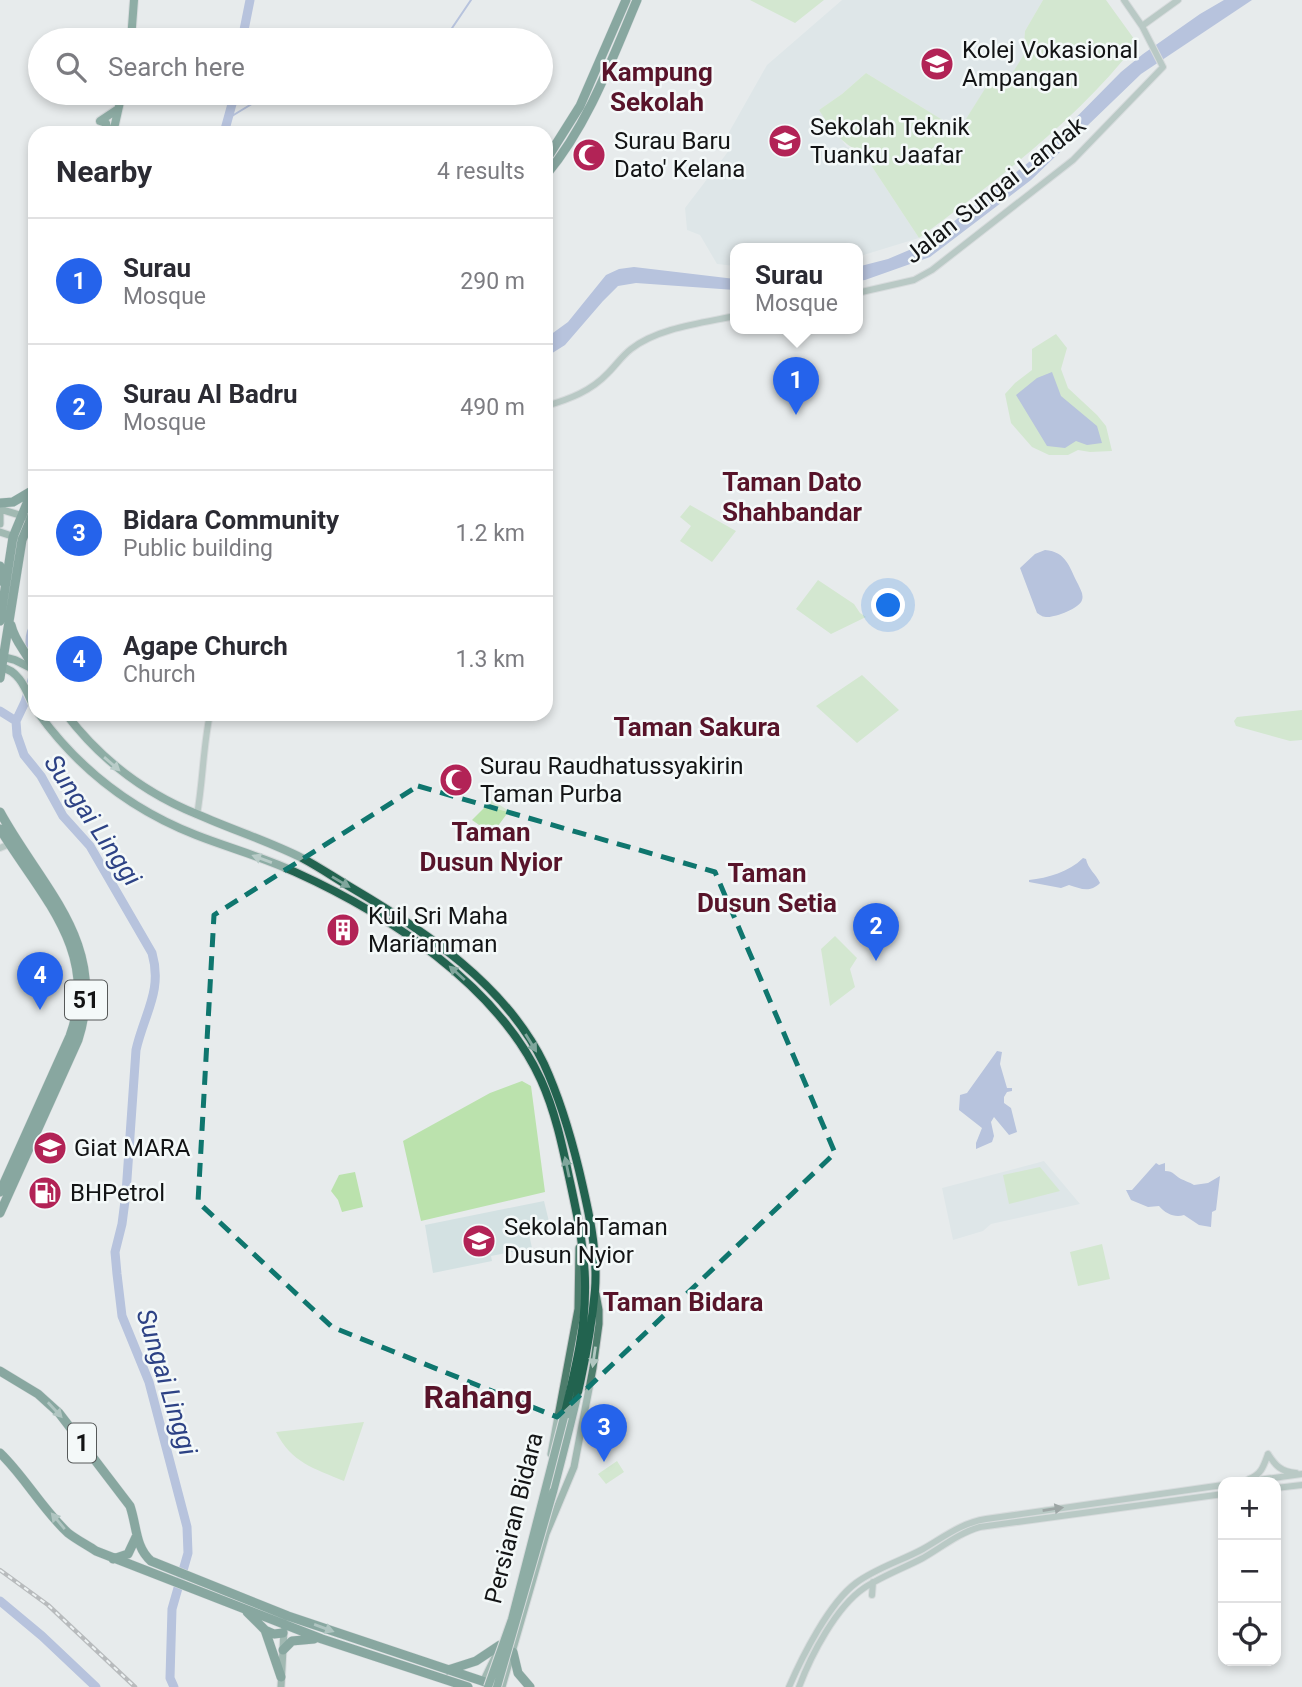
<!DOCTYPE html>
<html lang="en">
<head>
<meta charset="utf-8">
<style>
	body { margin:0; font-family:Roboto,sans-serif; background:#f2f2f3; color:#2b2b33 }
	.controls { position:absolute; right:21px; bottom:21px; display:grid; overflow:hidden; border-radius:14px; box-shadow:0 4px 10px #0003 }
	.controls button { width:63px; height:63px; display:grid; place-items:center; padding:0; border:0; border-bottom:2px solid #e1e1e2; background:#fff; color:#2b2b33; font:35px sans-serif }
	.you { position:absolute; left:889px; top:606px; width:24px; height:24px; margin:-18px; border:5px solid #fff; border-radius:50%; background:#1a73e8; box-shadow:0 0 0 10px #1a73e833 }
	.badge { display:grid; place-items:center; width:46px; height:46px; border-radius:50%; background:#2563eb; color:#fff; font-size:23px; font-weight:700 }
	.pin { position:absolute; translate:-50% -58px; filter:drop-shadow(0 2px 4px #0008) }
	.pin::after { content:''; position:absolute; top:37px; width:24px; height:21px; background:inherit; clip-path:polygon(0 0,100% 0,50% 100%) }
	.popup { position:absolute; left:730px; top:243px; width:133px; height:91px; box-sizing:border-box; display:grid; place-content:center; border-radius:14px; background:#fff; filter:drop-shadow(0 2px 5px #0005); font-size:23px; white-space:nowrap; color:#7c7c81 }
	.popup b { font-size:26px; color:#2b2b33 }
	.popup::after { content:''; position:absolute; left:50%; top:100%; margin-left:-14px; border:14px solid transparent; border-top-color:#fff }
	.list { margin:0; padding:0; list-style:none }
	h2 { display:flex; justify-content:space-between; align-items:center; height:91px; margin:0; padding:0 28px; font-size:30px }
	h2 small { font-size:23px; font-weight:400; color:#7c7c81 }
	.list li { display:grid; grid-template-columns:46px 1fr auto; gap:21px; align-items:center; box-sizing:border-box; height:126px; padding:0 28px; border-top:2px solid #e1e1e2 }
	.list b { display:block; font-size:26px; white-space:nowrap }
	.list p { margin:0; font-size:23px; white-space:nowrap; color:#7c7c81 }
	.list em { font-size:23px; font-style:normal; color:#7c7c81 }
	.icon { flex:none; width:38px; height:38px; fill:none; stroke:currentColor; stroke-width:2; stroke-linecap:round; stroke-linejoin:round }
	.map { position:relative; flex:none; width:1302px; height:1687px; overflow:hidden }
	.search { position:absolute; background:#fff; box-shadow:0 4px 10px #0003; left:28px; top:28px; width:525px; height:77px; display:flex; align-items:center; gap:18px; box-sizing:border-box; padding:0 24px; border-radius:38px; color:#7c7c81; font-size:26px }
	.panel { position:absolute; background:#fff; box-shadow:0 4px 10px #0003; left:28px; top:126px; width:525px; height:595px; border-radius:21px }
	.map>svg:first-child { display:block }
</style>
</head>
<body>
<div class="map">
<svg width="1302" height="1687" viewBox="0 0 1302 1687">
	<rect width="100%" height="100%" fill="#e7ebec"/>
	<path fill="#d3e1e2" d="M842 0H1043L1025 31 1023 56 1001 92 988 85 959 130 866 73 842 94 819 110 847 147 863 153 919 238 857 257V249H735V266L717 264 700 235 687 230 685 208 730 149 728 134 767 65Z
		M1044 1161 1080 1204 991 1224 983 1231 953 1240 942 1188Z
		M544 1201 551 1230 529 1234 532 1248 491 1256 492 1261 433 1273 425 1225Z"/>
	<path fill="#bbe2ad" d="M750 0H824L795 23Z
		M1043 0H1106L1137 43C1077 120 997 180 919 238L863 153C840 143 832 130 819 110L842 94 866 73 959 130 988 84 1001 91 1023 56 1025 31Z
		M1056 334 1067 348 1061 369 1068 388 1097 415 1106 426 1112 451 1090 452 1078 450 1068 455H1049L1032 447 1011 423 1005 394 1015 383 1032 370V349Z
		M690 505 736 531 712 562 680 541 691 526 680 517Z
		M818 580 854 604 860 613 866 617 831 634 796 609Z
		M862 675 899 710 857 743 816 706Z
		M1302 710V740L1290 741 1236 726 1234 721 1237 717Z
		M492 800 509 811 492 834 472 820Z
		M835 936 857 958 850 969 855 987 830 1006 821 949Z
		M522 1081 531 1086 545 1192 421 1221 403 1141 490 1093Z
		M1040 1167 1060 1191 1009 1204 1003 1175Z
		M355 1172 363 1207 342 1212 338 1200 331 1191 339 1175Z
		M1102 1244 1110 1279 1078 1286 1070 1252Z
		M364 1422 344 1481C313 1468 292 1463 276 1432Z
		M617 1461 624 1472 606 1484 598 1474Z"/>
	<path fill="#7c92c9" d="M1224 0H1252L1141 74 1031 180 930 257 865 280 857 281V267L888 259 914 248 943 230 1043 151 1121 72 1143 54 1200 14Z
		M634 267 735 279V290L636 283 618 286 603 301 565 345 546 357V338L568 322 606 275 619 269Z
		M1052 372 1061 396 1097 426 1102 443 1087 445 1076 441 1065 448 1047 446 1016 395 1037 378Z
		M1045 550C1067 552 1069 567 1078 584 1080 589 1084 594 1082 600 1080 608 1056 617 1048 617 1042 617 1042 616 1037 613L1020 568 1035 554Z
		M1083 858 1086 859C1088 869 1096 874 1100 883 1089 894 1080 888 1069 885L1061 888 1029 882V880C1048 878 1069 872 1083 858Z
		M997 1051 1002 1052 1000 1064 1007 1088H1012V1091L1007 1092 1004 1097V1103L1011 1108 1017 1132 1009 1135 994 1117 991 1122 994 1136 992 1142 976 1149V1143L982 1128 959 1110 960 1095 967 1093Z
		M1156 1163 1159 1165 1165 1163V1171C1174 1171 1175 1176 1181 1179 1185 1181 1189 1182 1194 1185L1208 1183 1220 1176 1216 1210 1212 1212 1211 1227 1199 1225 1184 1215C1175 1218 1166 1214 1159 1206L1148 1207 1131 1200 1126 1190H1132Z"/>
	<g fill="none" stroke-linecap="round" stroke-linejoin="round">
		<path stroke="#7c92c9" stroke-width="2" d="M444 40 471 0
			M227 119 265 96 281 93"/>
		<path stroke="#7c92c9" stroke-width="9" d="M242 40 250 0
			M224 133 235 93
			M35 625C26 637 31 653 35 666
			M35 670 25 702 16 721 17 735 24 755 41 776 63 816 90 846 152 953C163 991 144 1014 136 1050L126 1193 122 1224 115 1252 117 1274 122 1316 149 1382 187 1527 188 1553 172 1609 170 1678 174 1687
			M0 711 16 721
			M0 1601 42 1636 96 1687"/>
		<defs>
			<path id="tertiary" d="M1142 26 1178 0
				M857 293 914 280 932 270 1073 160 1163 67 1142 26 1124 0
				M546 406C570 399 591 391 608 373 616 365 622 356 631 349 658 328 702 323 735 316
				M197 815C203 781 203 747 210 714
				M0 848 12 843
				M1268 1454C1275 1465 1281 1472 1296 1473
				M1249 1479C1262 1474 1264 1465 1268 1454
				M1244 1482 1302 1474
				M1276 1488 1302 1485
				M872 1595 873 1582
				M789 1687C802 1657 829 1603 856 1583 876 1568 901 1561 923 1549 944 1537 961 1523 986 1519L1223 1485
				M799 1687C811 1655 836 1607 864 1588 882 1576 904 1568 923 1558 942 1547 959 1533 980 1527L1223 1494"/>
			<path id="secondary" d="M0 509 26 517
				M0 514V524
				M0 532 15 537
				M551 1454 578 1309 579 1248
				M483 1682 496 1655
				M281 1687 284 1630
				M502 1687 546 1534 574 1467 593 1368 599 1324V1310L596 1294"/>
			<path id="primary" d="M131 40 134 0
				M108 133 106 123 100 121 118 109
				M113 133 122 93
				M0 656 15 660 35 670
				M0 667C21 671 26 691 35 709
				M39 714C79 769 132 810 196 835 229 848 263 857 295 872 388 914 497 985 541 1080 555 1111 562 1144 569 1177 577 1214 586 1253 585 1292 585 1334 573 1377 564 1417
				M66 714C101 760 146 794 199 815 233 830 268 841 302 858 319 867 335 878 352 888 425 931 506 985 544 1064 560 1099 570 1133 579 1170 588 1208 598 1250 595 1290 589 1358 570 1426 553 1492"/>
			<path id="trunk" d="M546 160 580 106 626 0
				M546 175C588 125 612 59 637 0
				M0 503 13 502 30 492
				M0 566 3 582
				M0 621 13 537 35 484
				M11 625C15 643 28 653 34 669
				M0 678 22 540 35 509
				M0 812C42 889 109 943 78 1040L0 1213
				M0 829C41 896 101 952 70 1036L0 1192
				M0 1371 38 1394 59 1413 130 1506C137 1526 135 1547 151 1561L288 1616 494 1685
				M0 1453C25 1477 42 1509 68 1533 77 1540 87 1545 96 1551L322 1639 468 1687
				M113 1559 128 1554 136 1537
				M247 1612 265 1630 281 1677
				M265 1630 274 1634 283 1633
				M283 1650 292 1641 314 1639
				M513 1652 518 1673 530 1687
				M448 1670 476 1661 500 1645"/>
		</defs>
		<use href="#tertiary" stroke="#c5c9ca" stroke-width="8"/>
		<use href="#secondary" stroke="#c5c9ca" stroke-width="9"/>
		<use href="#primary" stroke="#c5c9ca" stroke-width="10"/>
		<use href="#trunk" stroke="#c5c9ca" stroke-width="10"/>
		<use href="#tertiary" stroke="#81a195" stroke-width="6"/>
		<use href="#secondary" stroke="#4d7d6c" stroke-width="7"/>
		<use href="#primary" stroke="#22634f" stroke-width="8"/>
		<use href="#trunk" stroke="#145644" stroke-width="9"/>
		<defs>
			<path id="rail" d="M0 1570 48 1605 135 1687"/>
		</defs>
		<use href="#rail" stroke="#7f8283" stroke-width="4.5"/>
		<use href="#rail" stroke="#f4f9f9" stroke-width="2" stroke-dasharray="5" stroke-linecap="butt"/>
		<defs>
			<path id="primary-bridge" d="M488 1687 512 1619 564 1417
				M497 1687 553 1492"/>
		</defs>
		<use href="#primary-bridge" stroke="#c5c9ca" stroke-width="10" stroke-linecap="butt"/>
		<use href="#primary-bridge" stroke="#22634f" stroke-width="8"/>
	</g>
	<defs><path id="oneway-solid" d="M-6-.8H1V-3.2L6.5 0L1 3.2V.8H-6Z" transform="scale(1.75)"/></defs>
	<g fill="#80a69c">
		<use href="#oneway-solid" transform="translate(112 764) rotate(41)"/>
		<use href="#oneway-solid" transform="translate(262 859) rotate(-160)"/>
		<use href="#oneway-solid" transform="translate(341 882) rotate(31)"/>
		<use href="#oneway-solid" transform="translate(457 973) rotate(-138)"/>
		<use href="#oneway-solid" transform="translate(531 1043) rotate(58)"/>
		<use href="#oneway-solid" transform="translate(567 1167) rotate(-102)"/>
	</g>
	<use fill="#b1c7c1" href="#oneway-solid" transform="translate(594 1357) rotate(98)"/>
	<g fill="#6e978c">
		<use href="#oneway-solid" transform="translate(55 1410) rotate(47)"/>
		<use href="#oneway-solid" transform="translate(58 1521) rotate(-130)"/>
		<use href="#oneway-solid" transform="translate(324 1628) rotate(20)"/>
	</g>
	<use fill="#44534f" href="#oneway-solid" transform="translate(1053 1509) rotate(-9)"/>
	<path d="M0 0H1302V1687H0ZM418 786 715 872 835 1153 557 1417 332 1327 198 1202 214 915Z" fill="#e7ebec" fill-opacity=".55" fill-rule="evenodd"/>
	<path fill="none" stroke="#0f766e" stroke-width="5" stroke-dasharray="14 9" stroke-linejoin="round" d="M418 786 715 872 835 1153 557 1417 332 1327 198 1202 214 915Z"/>
	<defs>
		<symbol id="school-disc" viewBox="-11 -11 22 22"><circle r="9.5" fill="#b22356" stroke="#f4f9f9"/><path d="M0-5L7-2L0 1L-7-2ZM-4 1L0 2.5L4 1V4Q0 6-4 4Z" fill="#fff"/></symbol>
		<symbol id="mosque-disc" viewBox="-11 -11 22 22"><circle r="9.5" fill="#b22356" stroke="#f4f9f9"/><path d="M3.5-4.9A6 6 0 1 0 3.5 4.9A5 5 0 1 1 3.5-4.9Z" fill="#fff"/></symbol>
		<symbol id="building-disc" viewBox="-11 -11 22 22"><circle r="9.5" fill="#b22356" stroke="#f4f9f9"/><path d="M-4-6H4V6H1V3H-1V6H-4ZM-2.5-4.3h1.7v1.8h-1.7ZM.8-4.3h1.7v1.8H.8ZM-2.5-1h1.7V.8h-1.7ZM.8-1h1.7V.8H.8Z" fill="#fff"/></symbol>
		<symbol id="university-disc" viewBox="-11 -11 22 22"><circle r="9.5" fill="#b22356" stroke="#f4f9f9"/><path d="M0-5L7-2L0 1L-7-2ZM-4 1L0 2.5L4 1V4Q0 6-4 4Z" fill="#fff"/></symbol>
		<symbol id="fuel-disc" viewBox="-11 -11 22 22"><circle r="9.5" fill="#b22356" stroke="#f4f9f9"/><path d="M-5.5-6h7V0h2V4h1.3V-2.5L3-4.5l.8-.8L6-3V5H2.5V1h-1V6h-7ZM-4.2-4.7v3.2H.2V-4.7Z" fill="#fff"/></symbol>
	</defs>
	<g fill-rule="evenodd">
		<use href="#school-disc" x="918" y="45" width="38" height="38"/>
		<use href="#school-disc" x="766" y="122" width="38" height="38"/>
		<use href="#mosque-disc" x="570" y="136" width="38" height="38"/>
		<use href="#mosque-disc" x="437" y="761" width="38" height="38"/>
		<use href="#building-disc" x="324" y="911" width="38" height="38"/>
		<use href="#university-disc" x="31" y="1129" width="38" height="38"/>
		<use href="#fuel-disc" x="26" y="1174" width="38" height="38"/>
		<use href="#school-disc" x="460" y="1222" width="38" height="38"/>
	</g>
	<g text-anchor="middle" dominant-baseline="central" stroke-width="5" stroke-linejoin="round" paint-order="stroke">
		<g fill="#f4f9f9" stroke="#565959" stroke-width="2">
			<rect x="65" y="980.5" width="42" height="39" rx="5"/>
			<rect x="68" y="1423.5" width="28" height="39" rx="5"/>
		</g>
		<g font-size="23" font-weight="bold" fill="#131415">
			<text x="86" y="1000">51</text>
			<text x="82" y="1443">1</text>
		</g>
		<g font-size="24" fill="#131415" stroke="#f4f9f9" text-anchor="start">
			<text x="962" y="50">Kolej Vokasional<tspan x="962" dy="28">Ampangan</tspan></text>
			<text x="810" y="127">Sekolah Teknik<tspan x="810" dy="28">Tuanku Jaafar</tspan></text>
			<text x="614" y="141">Surau Baru<tspan x="614" dy="28">Dato' Kelana</tspan></text>
			<text x="480" y="766">Surau Raudhatussyakirin<tspan x="480" dy="28">Taman Purba</tspan></text>
			<text x="368" y="916">Kuil Sri Maha<tspan x="368" dy="28">Mariamman</tspan></text>
			<text x="74" y="1148">Giat MARA</text>
			<text x="70" y="1193">BHPetrol</text>
			<text x="504" y="1227">Sekolah Taman<tspan x="504" dy="28">Dusun Nyior</tspan></text>
		</g>
		<g font-size="24" fill="#131415" stroke="#f4f9f9">
			<text transform="translate(995 190) rotate(-38)">Jalan Sungai Landak</text>
			<text transform="translate(514 1518) rotate(-76)">Persiaran Bidara</text>
		</g>
		<g font-size="26" font-weight="bold" fill="#58142a" stroke="#f4f9f9">
			<text x="657" y="72">Kampung<tspan x="657" dy="30">Sekolah</tspan></text>
			<text x="792" y="482">Taman Dato<tspan x="792" dy="30">Shahbandar</tspan></text>
			<text x="697" y="727">Taman Sakura</text>
			<text x="491" y="832">Taman<tspan x="491" dy="30">Dusun Nyior</tspan></text>
			<text x="767" y="873">Taman<tspan x="767" dy="30">Dusun Setia</tspan></text>
			<text x="683" y="1302">Taman Bidara</text>
		</g>
		<g font-size="26" font-style="italic" fill="#2d4285" stroke="#f4f9f9">
			<text transform="translate(93 820) rotate(56)">Sungai Linggi</text>
			<text transform="translate(167 1382) rotate(73)">Sungai Linggi</text>
		</g>
		<g font-size="32" font-weight="bold" fill="#58142a" stroke="#f4f9f9">
			<text x="478" y="1397">Rahang</text>
		</g>
	</g>
</svg>
<div class="controls">
<button>+</button>
<button>−</button>
<button><svg class="icon" aria-label="locate" viewBox="0 0 24 24"><circle cx="12" cy="12" r="6"/><path d="M12 2v4M12 18v4M2 12h4M18 12h4"/></svg></button>
</div>
<div class="you"></div>
<div class="pin badge" style="left:796px;top:415px">1</div>
<div class="popup"><b>Surau</b>Mosque</div>
<div class="pin badge" style="left:876px;top:961px">2</div>
<div class="pin badge" style="left:604px;top:1462px">3</div>
<div class="pin badge" style="left:40px;top:1010px">4</div>
<div class="search"><svg class="icon" aria-label="search" viewBox="0 0 24 24"><circle cx="10" cy="10" r="6"/><path d="M15 15l6 6"/></svg>Search here</div>
<section class="panel">
<h2>Nearby<small>4 results</small></h2>
<ul class="list">
<li><span class="badge">1</span><div><b>Surau</b><p>Mosque</p></div><em>290 m</em></li>
<li><span class="badge">2</span><div><b>Surau Al Badru</b><p>Mosque</p></div><em>490 m</em></li>
<li><span class="badge">3</span><div><b>Bidara Community</b><p>Public building</p></div><em>1.2 km</em></li>
<li><span class="badge">4</span><div><b>Agape Church</b><p>Church</p></div><em>1.3 km</em></li>
</ul>
</section>
</div>
</body>
</html>
